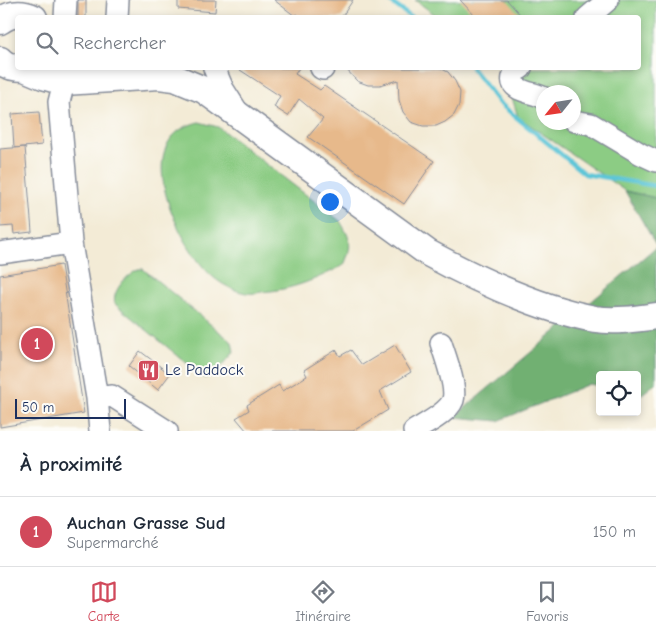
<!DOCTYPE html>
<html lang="fr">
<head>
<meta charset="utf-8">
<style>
	body { margin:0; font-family:"Comic Neue",sans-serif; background:#f6f6f7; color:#1f2937 }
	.controls { position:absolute; right:15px; bottom:15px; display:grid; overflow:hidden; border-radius:5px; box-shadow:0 2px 8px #0003 }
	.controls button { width:45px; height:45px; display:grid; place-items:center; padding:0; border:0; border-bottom:1px solid #e0e1e3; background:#fff; color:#1f2937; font:25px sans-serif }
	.compass { position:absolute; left:536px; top:85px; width:45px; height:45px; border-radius:50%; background:#fff; box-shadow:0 2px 8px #0003; rotate:240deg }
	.scale { position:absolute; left:15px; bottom:12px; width:111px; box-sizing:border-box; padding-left:5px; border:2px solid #1b2f5e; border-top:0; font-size:14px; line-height:18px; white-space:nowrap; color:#1b2f5e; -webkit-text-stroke:4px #fdfcf7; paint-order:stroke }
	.you { position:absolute; left:329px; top:201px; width:18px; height:18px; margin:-12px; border:4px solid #fff; border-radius:50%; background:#1a73e8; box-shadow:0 0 0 8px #1a73e833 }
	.badge { display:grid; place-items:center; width:32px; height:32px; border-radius:50%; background:#d1495b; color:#fff; font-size:16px; font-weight:700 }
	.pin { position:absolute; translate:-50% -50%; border:2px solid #fff; box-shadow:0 1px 5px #0006 }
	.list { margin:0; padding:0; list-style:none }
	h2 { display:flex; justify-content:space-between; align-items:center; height:65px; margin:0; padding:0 20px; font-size:21px }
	h2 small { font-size:16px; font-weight:400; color:#747a83 }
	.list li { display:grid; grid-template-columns:32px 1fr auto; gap:15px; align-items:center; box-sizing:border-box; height:70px; padding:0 20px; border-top:1px solid #e0e1e3 }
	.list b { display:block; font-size:19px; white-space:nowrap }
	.list p { margin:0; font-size:16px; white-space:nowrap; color:#747a83 }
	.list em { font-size:16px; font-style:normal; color:#747a83 }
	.icon { flex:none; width:28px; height:28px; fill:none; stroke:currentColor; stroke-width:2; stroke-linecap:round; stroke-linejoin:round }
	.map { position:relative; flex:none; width:656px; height:431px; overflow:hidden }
	.search { position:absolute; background:#fff; box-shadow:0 2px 8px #0003; left:15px; right:15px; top:15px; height:55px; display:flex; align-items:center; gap:12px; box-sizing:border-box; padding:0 18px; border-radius:5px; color:#747a83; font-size:19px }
	.sheet { height:135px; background:#fff }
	nav { display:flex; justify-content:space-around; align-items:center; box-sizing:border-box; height:70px; border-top:1px solid #e0e1e3; background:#fff; font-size:14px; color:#747a83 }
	nav a { display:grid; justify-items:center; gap:2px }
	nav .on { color:#d1495b }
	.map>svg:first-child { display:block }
</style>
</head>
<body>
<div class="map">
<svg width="656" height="431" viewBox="0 0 656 431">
	<rect width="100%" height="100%" fill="#fdfcf7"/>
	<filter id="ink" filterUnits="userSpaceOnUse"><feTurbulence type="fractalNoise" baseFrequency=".02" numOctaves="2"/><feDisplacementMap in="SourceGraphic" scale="10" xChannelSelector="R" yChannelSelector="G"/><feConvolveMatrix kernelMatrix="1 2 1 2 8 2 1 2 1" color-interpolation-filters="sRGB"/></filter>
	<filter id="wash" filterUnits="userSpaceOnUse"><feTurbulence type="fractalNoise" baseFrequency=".0096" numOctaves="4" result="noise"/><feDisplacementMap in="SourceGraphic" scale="20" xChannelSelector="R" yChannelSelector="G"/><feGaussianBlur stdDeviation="1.12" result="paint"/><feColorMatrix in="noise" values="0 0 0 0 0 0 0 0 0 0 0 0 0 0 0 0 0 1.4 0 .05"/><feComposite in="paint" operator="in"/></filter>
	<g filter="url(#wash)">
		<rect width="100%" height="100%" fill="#f3ebd6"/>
		<path fill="#8ccc84" stroke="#547e71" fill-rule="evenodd" d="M415 0H656V198L625 191 518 117 503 68H638V18L438 17ZM544 92H574V122H544Z
			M199 122 218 127 340 221C351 240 353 244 344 265 317 279 293 290 261 292 257 293 251 294 246 293 230 290 215 281 204 268 175 234 129 138 199 122Z
			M139 269H143L232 342 234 352 215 374 205 378 115 304C111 291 128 274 139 269Z"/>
		<path fill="#71b072" stroke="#467068" d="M625 191 656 198V245Z
			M656 247V383L642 394H637V375H600V386L589 384 498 421 454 417Z"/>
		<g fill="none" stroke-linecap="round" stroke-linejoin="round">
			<path stroke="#5dc6d8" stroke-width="4.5" d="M388 0 412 18
				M472 68 498 102 585 174 656 186"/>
		</g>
		<g id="blocks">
			<path fill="#e7b98b" d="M78 0H86V18H78Z
				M178 0H216L215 12 178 9Z
				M274 0H353L341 18H302L297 14 295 16Z
				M460 0H507L523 18H477Z
				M237 68H299L295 74 320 90 324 86 434 161 404 204 308 137 323 119 299 99 288 116 274 107 280 96Z
				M345 68H440L448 72 455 81 460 92 459 105 454 115 445 122 436 126H423L411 122 403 112 399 100 398 80 380 85H368L357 81Z
				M39 112 42 145 14 148 12 114Z
				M25 147 32 232 14 234 13 226 0 227V149Z
				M61 265 84 413 0 427V275Z
				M395 345 411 372 380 391 388 410 353 431H247L236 418 249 410 247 405 279 385 282 391 307 376 304 370 336 350 340 356 351 350 362 365Z
				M140 351 170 374 158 390 129 366Z"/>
		</g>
	</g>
	<g filter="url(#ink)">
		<use href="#blocks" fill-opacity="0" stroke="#878d9a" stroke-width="1"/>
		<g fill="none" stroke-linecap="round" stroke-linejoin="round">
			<defs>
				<path id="minor" d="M65 18 66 0
					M117 18 118 0
					M587 18 608 0
					M214 68 223 89 237 111
					M321 68 323 69
					M521 68C517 70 514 72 513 77 509 92 535 92 544 98
					M77 74 64 82 59 102 71 243 97 398 100 431
					M574 121 591 124 641 154 656 161
					M0 253 71 243
					M97 398 112 396 167 431
					M414 431C425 424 448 413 453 400 457 387 445 356 441 343"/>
				<path id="major" d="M0 21C11 13 21 12 34 18
					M0 60C6 67 16 68 25 68
					M24 68 43 76 64 82 159 76 175 78 204 90 428 253C478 280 540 309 595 319 615 322 636 319 656 316"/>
			</defs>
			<use href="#minor" stroke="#878d9a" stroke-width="24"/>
			<use href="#major" stroke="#878d9a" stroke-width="29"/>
			<use href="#minor" stroke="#fff" stroke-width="21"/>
			<use href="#major" stroke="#fff" stroke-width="26"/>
		</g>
	</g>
	<defs>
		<symbol id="restaurant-square" viewBox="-11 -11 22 22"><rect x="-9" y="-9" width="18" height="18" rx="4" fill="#d1495b" stroke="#fdfcf7"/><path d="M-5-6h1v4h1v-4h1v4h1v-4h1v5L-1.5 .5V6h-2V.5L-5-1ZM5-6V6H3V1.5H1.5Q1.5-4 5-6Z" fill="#fff"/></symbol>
	</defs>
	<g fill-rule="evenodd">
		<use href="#restaurant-square" x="136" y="358" width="25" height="25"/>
	</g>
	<g text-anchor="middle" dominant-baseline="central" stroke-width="4" stroke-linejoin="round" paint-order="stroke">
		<g font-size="16" fill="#1b2f5e" stroke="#fdfcf7" text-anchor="start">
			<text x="165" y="370">Le Paddock</text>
		</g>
	</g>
</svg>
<div class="controls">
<button><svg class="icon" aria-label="locate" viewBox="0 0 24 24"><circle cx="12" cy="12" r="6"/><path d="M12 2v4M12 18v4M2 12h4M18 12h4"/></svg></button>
</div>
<svg class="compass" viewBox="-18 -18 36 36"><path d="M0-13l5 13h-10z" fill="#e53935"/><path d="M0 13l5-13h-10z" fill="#747a83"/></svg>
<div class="scale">50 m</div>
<div class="you"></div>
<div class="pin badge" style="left:37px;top:344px">1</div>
<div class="search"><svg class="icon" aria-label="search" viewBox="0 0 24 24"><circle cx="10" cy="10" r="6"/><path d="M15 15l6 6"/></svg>Rechercher</div>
</div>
<section class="sheet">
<h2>À proximité<small></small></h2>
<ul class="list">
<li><span class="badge">1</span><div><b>Auchan Grasse Sud</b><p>Supermarché</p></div><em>150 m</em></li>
</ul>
</section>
<nav>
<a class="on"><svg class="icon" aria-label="map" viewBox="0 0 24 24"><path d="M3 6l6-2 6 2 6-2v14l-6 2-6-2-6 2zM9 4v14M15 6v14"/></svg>Carte</a>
<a><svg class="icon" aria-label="directions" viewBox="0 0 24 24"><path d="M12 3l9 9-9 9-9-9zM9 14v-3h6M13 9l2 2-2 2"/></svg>Itinéraire</a>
<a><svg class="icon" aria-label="saved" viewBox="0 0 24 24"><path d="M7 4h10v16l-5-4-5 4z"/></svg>Favoris</a>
</nav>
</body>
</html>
